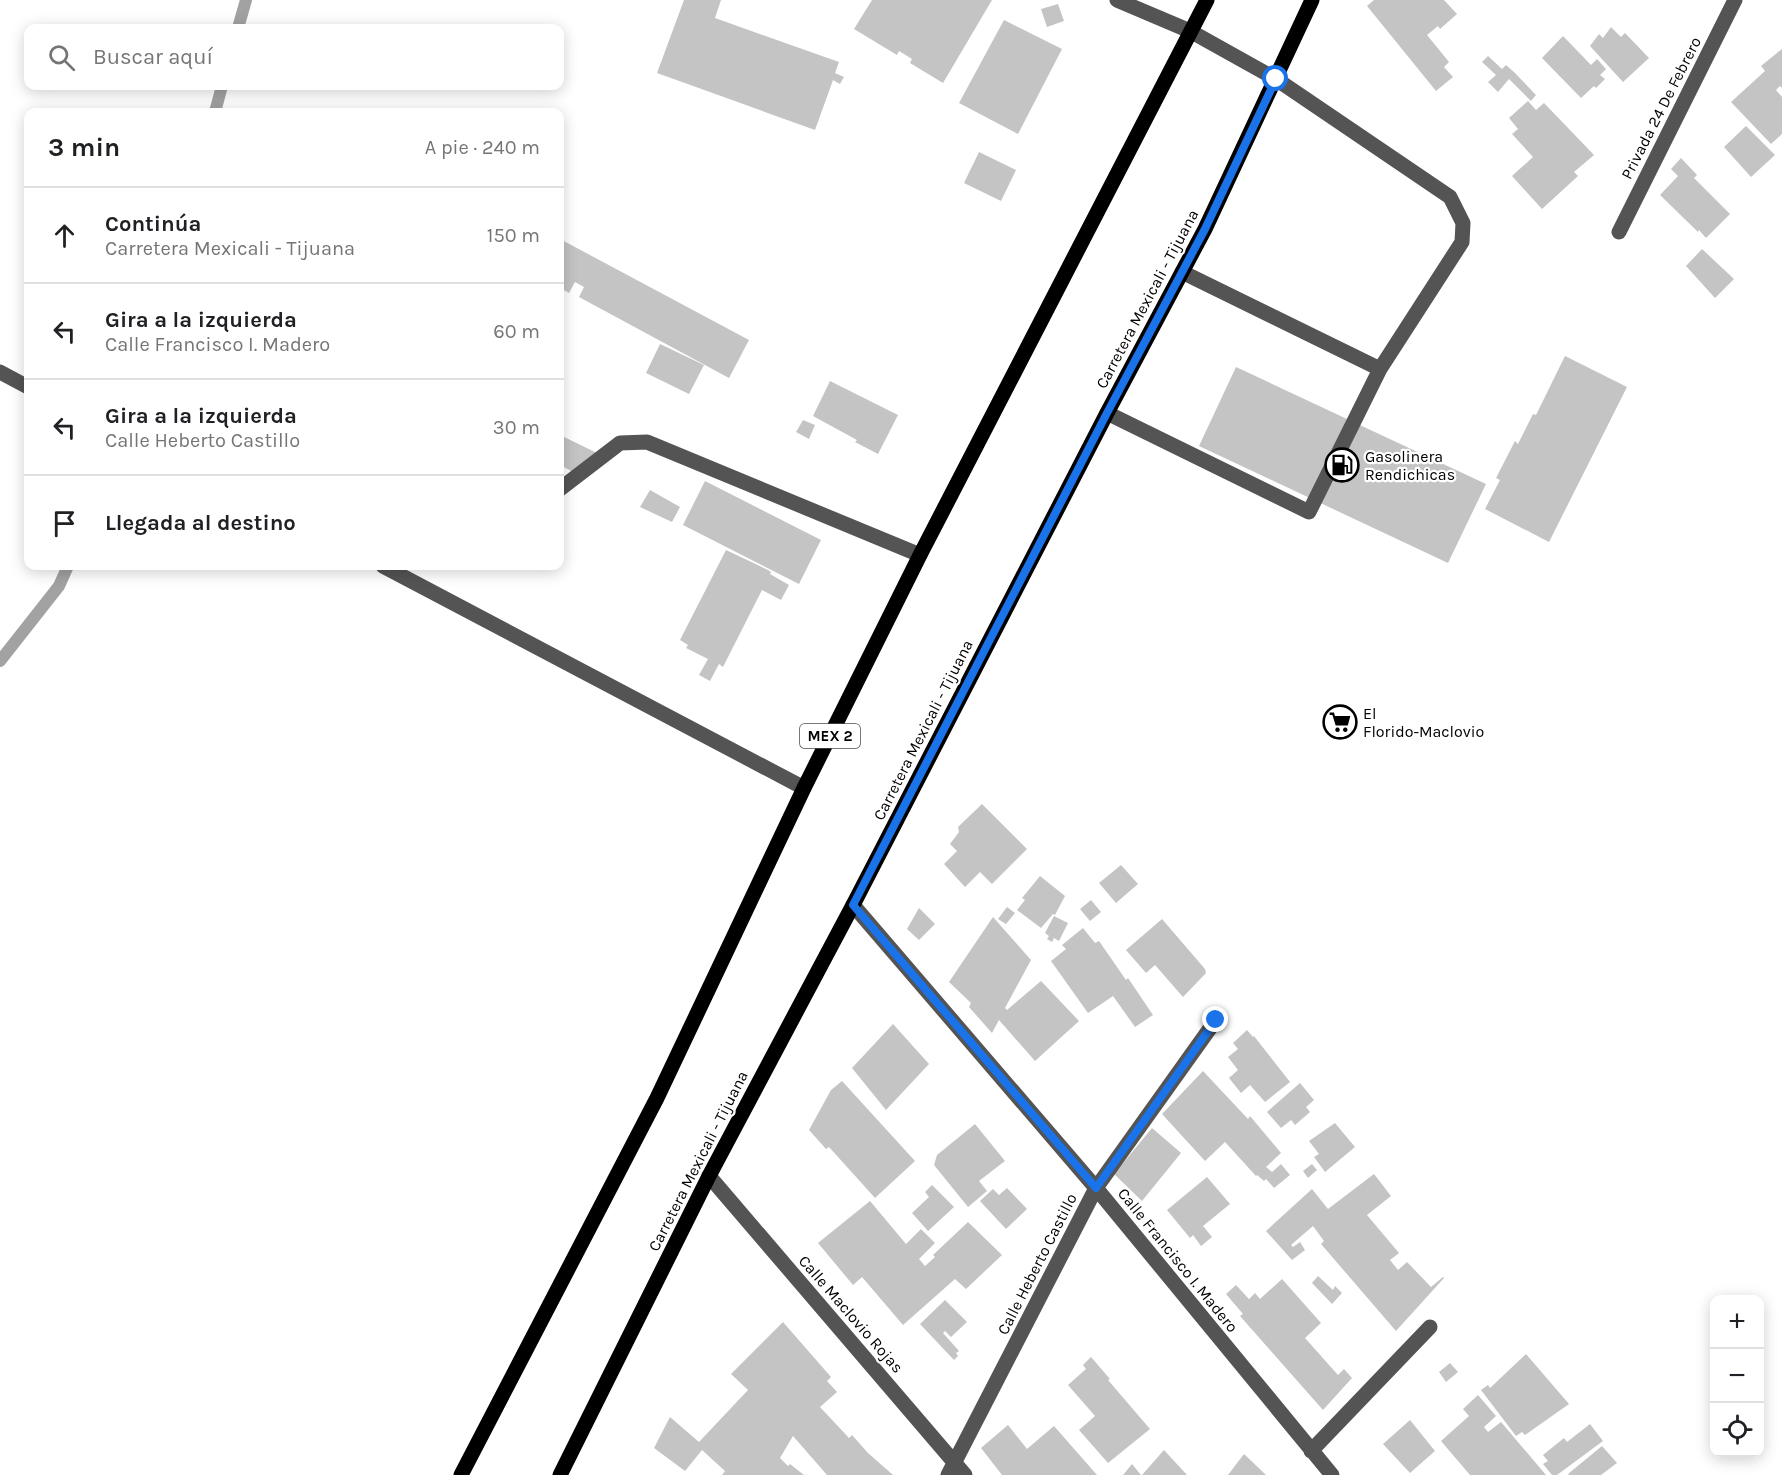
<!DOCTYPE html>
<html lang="es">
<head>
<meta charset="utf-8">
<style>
	body { margin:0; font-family:Karla,sans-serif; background:#f2f2f2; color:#202124 }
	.controls { position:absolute; right:18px; bottom:18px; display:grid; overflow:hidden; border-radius:12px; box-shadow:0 3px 15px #0003 }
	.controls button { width:54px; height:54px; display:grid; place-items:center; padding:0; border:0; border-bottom:2px solid #e0e0e0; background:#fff; color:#202124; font:30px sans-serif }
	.stop { position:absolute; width:18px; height:18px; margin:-14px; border:4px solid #1a73e8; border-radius:50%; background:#fff }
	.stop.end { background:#1a73e8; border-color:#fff; box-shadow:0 2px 6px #0008 }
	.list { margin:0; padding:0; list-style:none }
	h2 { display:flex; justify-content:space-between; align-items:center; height:78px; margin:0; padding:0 24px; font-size:26px }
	h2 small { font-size:20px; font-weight:400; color:#757577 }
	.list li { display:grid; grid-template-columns:39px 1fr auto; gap:18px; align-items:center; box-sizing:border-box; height:96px; padding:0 24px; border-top:2px solid #e0e0e0 }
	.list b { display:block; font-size:22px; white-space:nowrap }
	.list p { margin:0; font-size:20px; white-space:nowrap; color:#757577 }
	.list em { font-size:20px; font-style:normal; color:#757577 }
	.icon { flex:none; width:33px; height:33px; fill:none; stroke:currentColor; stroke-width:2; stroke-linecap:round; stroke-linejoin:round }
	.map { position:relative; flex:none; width:1782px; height:1475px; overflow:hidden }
	.search { position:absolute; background:#fff; box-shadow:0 3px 15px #0003; left:24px; top:24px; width:540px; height:66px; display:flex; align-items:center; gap:15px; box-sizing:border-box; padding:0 21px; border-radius:12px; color:#757577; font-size:22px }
	.panel { position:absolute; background:#fff; box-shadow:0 3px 15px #0003; left:24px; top:108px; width:540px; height:462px; border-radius:12px }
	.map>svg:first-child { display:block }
</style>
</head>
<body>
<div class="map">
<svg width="1782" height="1475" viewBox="0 0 1782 1475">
	<rect width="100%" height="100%" fill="#fff"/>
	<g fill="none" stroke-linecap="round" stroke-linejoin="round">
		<path stroke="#a2a2a2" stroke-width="12" d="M238 28 246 0
			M215 112 222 86
			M0 661 59 586 68 566"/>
	</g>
	<path fill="#c4c4c4" d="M684 0H721L715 18 839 62 835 73 844 77 840 84 833 80 815 130 657 73Z
		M872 0H992L943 83 910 63 912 59 899 51 897 55 854 29Z
		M1374 0H1444L1457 14 1440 29 1438 26 1427 35 1449 62 1444 67 1453 77 1436 91 1367 6Z
		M1058 4 1064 21 1047 27 1041 9Z
		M1004 20 1062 49 1018 134 959 103Z
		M1611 27 1621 37 1625 33 1649 58 1623 82 1590 46 1599 34 1603 38Z
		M1563 36 1591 65 1597 59 1606 69 1600 75 1605 79 1596 88 1594 86 1581 98 1542 58Z
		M1782 49V88L1780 86 1776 90 1782 97V134L1771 144 1731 102 1765 71 1761 66Z
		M1488 56 1502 69 1506 65 1515 73 1536 95 1531 101 1509 79 1498 92 1488 82 1496 75 1482 62Z
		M1528 101 1536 110 1544 103 1594 155 1574 172 1578 176 1542 209 1512 176 1533 157 1512 134 1518 129 1509 118Z
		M1746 126 1775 155 1751 177 1724 147Z
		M979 152 1016 170 1001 201 964 183Z
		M1681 158 1697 175 1694 178 1730 214 1706 238 1699 230 1698 232 1660 195 1678 176 1671 169Z
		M560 239 749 340 729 378 579 297 584 287 575 282 569 293 560 288Z
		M1702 249 1734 279 1715 298 1686 266Z
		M660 344 704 365 689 394 646 373Z
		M1565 356 1627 387 1549 542 1485 509 1500 480 1496 478 1515 441 1518 444 1533 414 1536 415Z
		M1236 367 1486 484 1448 563 1199 446Z
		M830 381 898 415 878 454 855 442 857 440 813 416Z
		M803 420 815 425 809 439 796 432Z
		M560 435 597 453 584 478 560 465Z
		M705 481 821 540 799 584 683 525Z
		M650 490 680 507 672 522 640 507Z
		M726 550 768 570 771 572 770 574 789 585 781 600 762 590 723 667 719 664 710 681 699 675 708 659 686 648 688 645 680 640Z
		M982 804 1027 849 992 884 980 872 965 887 944 864 957 851 950 844 959 832 958 827Z
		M1121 865 1138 884 1116 903 1099 883Z
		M1040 876 1065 896 1055 915 1053 914 1041 928 1017 910 1025 900 1022 898Z
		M1091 900 1101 912 1090 921 1080 909Z
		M1007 907 1015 913 1006 924 998 919Z
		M919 908 935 924 919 940 907 929Z
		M1054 916 1068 923 1059 941 1054 938 1052 942 1047 939 1049 936 1045 933Z
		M993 917 1031 960 1005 1008 1007 1010 1041 981 1079 1021 1035 1061 999 1020 992 1033 969 1007 971 1003 949 982Z
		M1162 919 1205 969 1206 973 1183 997 1155 965 1146 973 1126 950Z
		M1083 928 1095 943 1099 941 1126 980 1128 978 1153 1015 1135 1027 1113 996 1088 1013 1051 961 1066 949 1062 945Z
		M893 1024 929 1064 886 1110 852 1068Z
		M1247 1030 1253 1037 1254 1036 1290 1082 1265 1102 1250 1085 1241 1093 1229 1078 1238 1070 1228 1057 1238 1049 1233 1043Z
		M1203 1071 1248 1119 1250 1116 1281 1153 1266 1167 1272 1172 1281 1164 1290 1175 1274 1188 1266 1179 1264 1181 1257 1175 1256 1176 1225 1142 1205 1161 1162 1114Z
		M842 1081 915 1161 875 1198 829 1147 826 1149 809 1130 831 1090Z
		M1300 1083 1314 1100 1306 1107 1310 1112 1295 1125 1291 1120 1281 1128 1267 1112Z
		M1335 1123 1355 1147 1325 1172 1314 1157 1319 1154 1309 1141Z
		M975 1124 1005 1161 979 1181 987 1191 968 1207 934 1165 937 1155Z
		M1152 1128 1181 1153 1142 1201 1114 1174Z
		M1312 1164 1317 1170 1308 1178 1303 1171Z
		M1374 1174 1391 1196 1367 1215 1399 1253 1390 1260 1398 1270 1407 1262 1431 1287 1443 1277 1444 1278 1396 1331 1321 1244 1324 1241 1313 1226 1291 1245 1293 1247 1300 1242 1305 1250 1292 1260 1266 1231 1312 1189 1328 1209Z
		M1207 1177 1230 1204 1203 1226 1212 1237 1201 1246 1193 1235 1190 1238 1167 1210Z
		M932 1185 954 1207 928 1231 912 1213 929 1197 925 1192Z
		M1007 1188 1027 1209 1006 1229 980 1201 993 1189 999 1195Z
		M870 1201 906 1244 921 1229 935 1243 919 1259 925 1266 935 1257 933 1255 968 1222 1002 1255 966 1289 955 1279 903 1325 862 1277 853 1285 818 1243Z
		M1318 1276 1333 1290 1335 1286 1342 1293 1332 1304 1312 1283Z
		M1282 1279 1321 1323 1305 1338 1338 1375 1344 1369 1352 1378 1323 1410 1240 1316 1243 1314 1226 1294 1236 1285 1249 1299 1255 1293 1260 1299Z
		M945 1300 967 1322 951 1337 945 1331 943 1333 959 1351 956 1353 958 1356 954 1360 920 1324Z
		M783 1322 831 1377 827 1381 837 1392 820 1407 849 1438 852 1435 868 1453 893 1475H827L793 1436 780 1458 788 1466 790 1464 804 1475H722L725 1471 702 1450 685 1471 654 1448 670 1417 699 1442 748 1390 731 1374Z
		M1526 1354 1569 1404 1525 1435 1522 1432 1516 1436 1481 1390 1488 1385 1490 1388Z
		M1091 1357 1110 1379 1108 1380 1150 1429 1108 1463 1079 1430 1095 1416 1068 1385 1086 1369 1083 1365Z
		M1450 1363 1458 1372 1446 1382 1439 1372Z
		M1478 1395 1496 1416 1484 1427 1488 1432 1501 1422 1546 1475H1470L1441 1441 1469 1416 1463 1409Z
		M1410 1420 1435 1451 1410 1473 1383 1444Z
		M1590 1424 1603 1441 1557 1475H1552L1543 1464 1548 1461 1543 1455 1564 1438 1567 1442Z
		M1008 1425 1027 1449 1054 1426 1097 1475H1002L981 1448Z
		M1602 1446 1617 1463 1601 1475H1569L1568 1474Z
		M1164 1450 1187 1475H1142Z
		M1244 1454 1266 1475H1228Z
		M1132 1464 1141 1475H1123Z"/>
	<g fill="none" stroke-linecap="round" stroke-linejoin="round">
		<path stroke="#545454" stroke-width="15" d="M1117 0 1190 31 1276 79 1450 197 1463 223 1462 242 1380 369
			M1619 232 1735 0
			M0 372 28 387
			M1107 413 1309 512 1380 369 1182 272
			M560 489 620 443 647 442 920 555
			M383 566 804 788
			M853 905 1096 1188 1332 1475
			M709 1176 965 1475
			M1311 1451 1430 1327
			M948 1475 1096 1188 1216 1020"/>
		<path stroke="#000" stroke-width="15" d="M461 1475 657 1098 804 788 920 555 1207 0
			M560 1475 709 1176 853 905 1107 413 1205 229 1312 0"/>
	</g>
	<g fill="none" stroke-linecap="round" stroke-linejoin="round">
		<path stroke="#1a73e8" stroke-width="8" d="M1216 1020 1096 1188 853 905 1107 413 1205 229 1276 79"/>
	</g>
	<defs>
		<symbol id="fuel-ring" viewBox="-11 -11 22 22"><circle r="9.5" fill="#fff" stroke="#000" stroke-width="1.5"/><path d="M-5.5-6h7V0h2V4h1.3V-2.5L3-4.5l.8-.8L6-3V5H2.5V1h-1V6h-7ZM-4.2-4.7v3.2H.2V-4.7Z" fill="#000"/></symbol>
		<symbol id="supermarket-ring" viewBox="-11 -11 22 22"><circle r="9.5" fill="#fff" stroke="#000" stroke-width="1.5"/><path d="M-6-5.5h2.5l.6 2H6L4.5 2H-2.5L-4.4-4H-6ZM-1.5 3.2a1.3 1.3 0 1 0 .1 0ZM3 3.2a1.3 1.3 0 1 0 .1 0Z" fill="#000"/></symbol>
	</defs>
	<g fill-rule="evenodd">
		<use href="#fuel-ring" x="1323" y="446" width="38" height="38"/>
		<use href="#supermarket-ring" x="1321" y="703" width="38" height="38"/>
	</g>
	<g text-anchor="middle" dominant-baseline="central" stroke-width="4.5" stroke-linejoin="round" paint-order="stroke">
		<rect fill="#fff" stroke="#4c4c4c" stroke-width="1.5" x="800" y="724" width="60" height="24" rx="4.5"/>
		<g font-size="15" font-weight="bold" fill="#000">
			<text x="830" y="736">MEX 2</text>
		</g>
		<g font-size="16" fill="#000" stroke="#fff">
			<text transform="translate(1661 108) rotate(-63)">Privada 24 De Febrero</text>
			<text transform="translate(1147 299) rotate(-62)">Carretera Mexicali - Tijuana</text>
			<text transform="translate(923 730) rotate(-63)">Carretera Mexicali - Tijuana</text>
			<text transform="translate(698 1161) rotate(-63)">Carretera Mexicali - Tijuana</text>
			<text transform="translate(1178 1260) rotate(51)">Calle Francisco I. Madero</text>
			<text transform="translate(1037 1264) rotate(-63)">Calle Heberto Castillo</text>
			<text transform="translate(851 1314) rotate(49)">Calle Maclovio Rojas</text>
		</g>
		<g font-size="16" fill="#000" stroke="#fff" text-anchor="start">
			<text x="1365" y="456">Gasolinera<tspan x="1365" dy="18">Rendichicas</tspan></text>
			<text x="1363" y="713">El<tspan x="1363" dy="18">Florido-Maclovio</tspan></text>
		</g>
	</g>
</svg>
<div class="controls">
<button>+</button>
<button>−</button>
<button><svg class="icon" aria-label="locate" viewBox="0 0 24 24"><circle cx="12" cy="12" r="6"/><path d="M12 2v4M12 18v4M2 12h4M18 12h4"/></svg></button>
</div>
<div class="stop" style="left:1276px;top:79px"></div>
<div class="stop end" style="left:1216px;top:1020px"></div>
<div class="search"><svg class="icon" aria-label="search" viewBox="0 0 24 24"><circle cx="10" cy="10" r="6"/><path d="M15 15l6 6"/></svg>Buscar aquí</div>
<section class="panel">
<h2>3 min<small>A pie · 240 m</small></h2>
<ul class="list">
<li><svg class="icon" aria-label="ahead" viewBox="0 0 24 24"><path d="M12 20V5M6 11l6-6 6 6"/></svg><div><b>Continúa</b><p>Carretera Mexicali - Tijuana</p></div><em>150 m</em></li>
<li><svg class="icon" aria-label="left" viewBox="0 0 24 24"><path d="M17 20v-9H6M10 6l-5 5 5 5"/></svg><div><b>Gira a la izquierda</b><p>Calle Francisco I. Madero</p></div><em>60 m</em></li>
<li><svg class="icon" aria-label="left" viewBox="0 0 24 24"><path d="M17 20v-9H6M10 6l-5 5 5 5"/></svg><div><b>Gira a la izquierda</b><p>Calle Heberto Castillo</p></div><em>30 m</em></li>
<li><svg class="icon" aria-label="arrive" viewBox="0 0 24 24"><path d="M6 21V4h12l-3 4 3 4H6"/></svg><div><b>Llegada al destino</b></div></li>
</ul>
</section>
</div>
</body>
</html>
